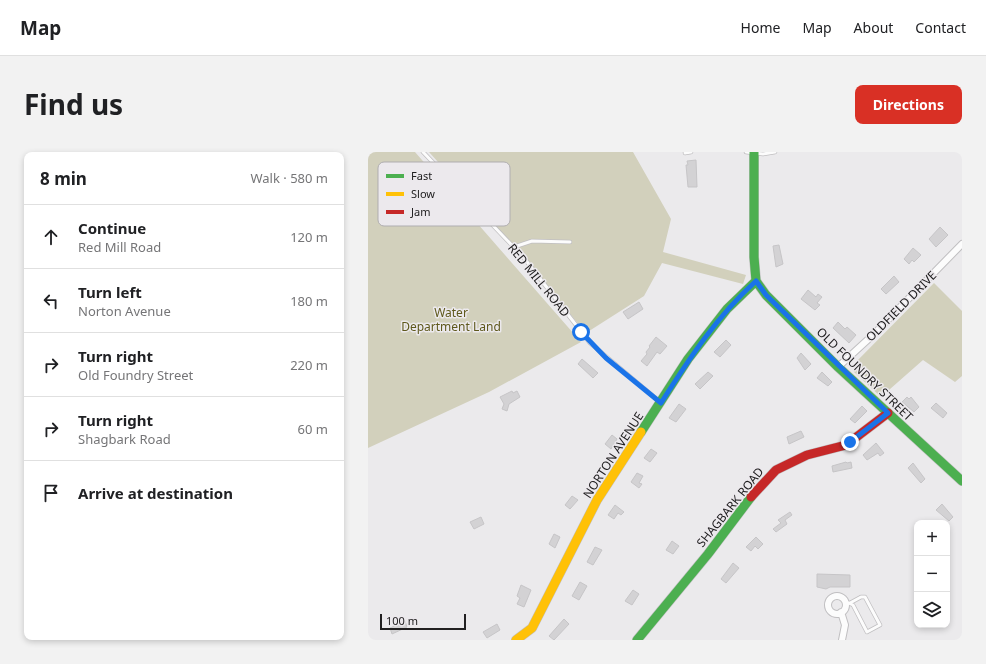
<!DOCTYPE html>
<html lang="en">
<head>
<meta charset="utf-8">
<style>
	body { margin:0; font-family:"Noto Sans",sans-serif; background:#f2f2f2; color:#202124 }
	.controls { position:absolute; right:12px; bottom:12px; display:grid; overflow:hidden; border-radius:8px; box-shadow:0 2px 6px #0003 }
	.controls button { width:36px; height:36px; display:grid; place-items:center; padding:0; border:0; border-bottom:1px solid #e0e0e0; background:#fff; color:#202124; font:20px sans-serif }
	.scale { position:absolute; left:12px; bottom:10px; width:86px; box-sizing:border-box; padding-left:4px; border:2px solid #212021; border-top:0; font-size:11px; line-height:14px; white-space:nowrap; color:#212021; -webkit-text-stroke:3px #ece9ed; paint-order:stroke }
	.stop { position:absolute; width:12px; height:12px; margin:-9px; border:3px solid #1a73e8; border-radius:50%; background:#fff }
	.stop.end { background:#1a73e8; border-color:#fff; box-shadow:0 1px 4px #0008 }
	.list { margin:0; padding:0; list-style:none }
	h2 { display:flex; justify-content:space-between; align-items:center; height:52px; margin:0; padding:0 16px; font-size:17px }
	h2 small { font-size:13px; font-weight:400; color:#757577 }
	.list li { display:grid; grid-template-columns:26px 1fr auto; gap:12px; align-items:center; box-sizing:border-box; height:64px; padding:0 16px; border-top:1px solid #e0e0e0 }
	.list b { display:block; font-size:15px; white-space:nowrap }
	.list p { margin:0; font-size:13px; white-space:nowrap; color:#757577 }
	.list em { font-size:13px; font-style:normal; color:#757577 }
	.icon { flex:none; width:22px; height:22px; fill:none; stroke:currentColor; stroke-width:2; stroke-linecap:round; stroke-linejoin:round }
	.map { position:relative; flex:none; width:594px; height:488px; overflow:hidden; border-radius:8px }
	header { display:flex; align-items:center; gap:24px; box-sizing:border-box; height:56px; padding:0 20px; background:#fff; border-bottom:1px solid #e0e0e0 }
	header strong { font-size:19px }
	nav { display:flex; gap:22px; margin-inline-start:auto; font-size:14px }
	.intro { display:flex; align-items:center; justify-content:space-between; box-sizing:border-box; height:96px; padding:0 24px }
	h1 { margin:0; font-size:28px }
	.button { padding:10px 18px; border-radius:8px; background:#d93025; color:#fff; font-size:14px; font-weight:700 }
	main { display:flex; gap:24px; padding:0 24px }
	aside { flex:1; background:#fff; border-radius:8px; box-shadow:0 2px 6px #0003 }
	.map>svg:first-child { display:block }
</style>
</head>
<body>
<header>
<strong>Map</strong>
<nav><a>Home</a><a>Map</a><a>About</a><a>Contact</a></nav>
</header>
<div class="intro"><h1>Find us</h1><a class="button">Directions</a></div>
<main>
<aside>
<h2>8 min<small>Walk · 580 m</small></h2>
<ul class="list">
<li><svg class="icon" aria-label="ahead" viewBox="0 0 24 24"><path d="M12 20V5M6 11l6-6 6 6"/></svg><div><b>Continue</b><p>Red Mill Road</p></div><em>120 m</em></li>
<li><svg class="icon" aria-label="left" viewBox="0 0 24 24"><path d="M17 20v-9H6M10 6l-5 5 5 5"/></svg><div><b>Turn left</b><p>Norton Avenue</p></div><em>180 m</em></li>
<li><svg class="icon" aria-label="right" viewBox="0 0 24 24"><path d="M7 20v-9h11M14 6l5 5-5 5"/></svg><div><b>Turn right</b><p>Old Foundry Street</p></div><em>220 m</em></li>
<li><svg class="icon" aria-label="right" viewBox="0 0 24 24"><path d="M7 20v-9h11M14 6l5 5-5 5"/></svg><div><b>Turn right</b><p>Shagbark Road</p></div><em>60 m</em></li>
<li><svg class="icon" aria-label="arrive" viewBox="0 0 24 24"><path d="M6 21V4h12l-3 4 3 4H6"/></svg><div><b>Arrive at destination</b></div></li>
</ul>
</aside>
<div class="map">
<svg width="594" height="488" viewBox="0 0 594 488">
	<rect width="100%" height="100%" fill="#ebeaec"/>
	<path fill="#d2d0bc" d="M0 0H47L213 190 121 240 0 296Z
		M61 0H265L303 67 295 100 378 123 375 132 294 111 276 144 218 181 133 80Z
		M566 131 594 159V224L587 230 555 208 513 245 486 220 485 213Z"/>
	<path fill="#d3d2d4" stroke="#c6c5c7" d="M328 8 329 35H320L318 13H320L319 9Z
		M572 75 580 83 568 95 561 87Z
		M411 93 415 112 408 115 405 94Z
		M545 96 553 103 546 110 544 108 541 112 536 107Z
		M526 124 531 130 518 142 513 137Z
		M440 138 448 145 450 142 454 145 449 151 452 153 447 158 433 147Z
		M271 150 275 157 260 167 255 160Z
		M470 170 477 177 479 175 488 183 481 191 465 176Z
		M288 185 299 194 292 202 289 200 279 214 273 209 279 202 278 200 282 195 281 194Z
		M358 188 363 193 352 205 346 200Z
		M433 201 443 212 437 218 429 206Z
		M214 207 230 221 225 226 210 212Z
		M340 220 345 224 332 237 327 232Z
		M454 220 464 230 460 234 449 226Z
		M144 239 145 241 149 239 152 245 141 252 139 259 134 257 136 252 132 245Z
		M539 245 541 247 543 245 551 255 546 260 534 250Z
		M568 251 579 261 575 266 563 256Z
		M311 252 318 257 308 270 301 266Z
		M494 254 499 259 487 271 482 267Z
		M433 279 436 285 421 292 419 285Z
		M244 283 249 287 243 297 237 292Z
		M508 291 516 301 512 304 510 301 499 308 495 303Z
		M283 297 289 301 282 310 276 306Z
		M478 310 479 311 483 310 484 316 465 320 464 314Z
		M545 311 557 327 553 331 540 316Z
		M269 321 275 324 271 331 274 332 271 336 263 330Z
		M204 344 210 348 202 357 197 353Z
		M574 352 585 365 581 369 568 358Z
		M247 353 256 360 253 363 250 361 246 367 240 363Z
		M422 360 424 363 417 368 419 372 408 380 405 377 413 371 410 368Z
		M113 365 116 372 106 377 102 370Z
		M186 382 192 385 187 396 181 392Z
		M388 385 395 392 390 397 387 394 383 399 378 395Z
		M304 389 311 394 305 402 298 398Z
		M227 395 234 398 225 413 219 410Z
		M365 411 371 416 358 431 353 427Z
		M449 422 482 423V435H462L458 437 449 435Z
		M212 430 219 434 211 448 204 444Z
		M153 433 163 438 156 455 149 452 152 446 149 444Z
		M265 438 271 442 264 453 257 449Z
		M196 467 201 472 186 488 181 484Z
		M37 469 39 475 24 482 22 476Z
		M129 472 132 478 119 486 115 480Z"/>
	<g fill="none" stroke-linecap="round" stroke-linejoin="round">
		<defs>
			<path id="lane" d="M55 0 156 106 222 191 291 249
				M378 0 395 2 407 0
				M317 1 323 0
				M146 95 164 89 202 90
				M476 449 485 453 499 480 512 473 497 445H493L482 451"/>
			<path id="street" d="M470 215 506 182 594 92
				M460 453a9 9 0 1 1 18 0a9 9 0 1 1-18 0Z
				M473 460 477 473 474 488"/>
			<path id="fast" d="M388 129 398 143 470 215 594 329
				M273 280 320 207 359 157 388 129 386 105V0
				M269 488 340 402 383 345"/>
			<path id="slow" d="M148 488 164 476 229 348 273 280"/>
			<path id="jam" d="M383 345 408 318 439 303 478 293 520 261"/>
		</defs>
		<use href="#lane" stroke="#c0bfc1" stroke-width="4.5"/>
		<use href="#street" stroke="#c0bfc1" stroke-width="8"/>
		<use href="#fast" stroke="#c0bfc1" stroke-width="10"/>
		<use href="#slow" stroke="#c0bfc1" stroke-width="10"/>
		<use href="#jam" stroke="#c0bfc1" stroke-width="10"/>
		<use href="#lane" stroke="#fcfcfc" stroke-width="3"/>
		<use href="#street" stroke="#fcfcfc" stroke-width="6"/>
		<use href="#fast" stroke="#4caf50" stroke-width="9"/>
		<use href="#slow" stroke="#ffc107" stroke-width="9"/>
		<use href="#jam" stroke="#c62828" stroke-width="9"/>
	</g>
	<g fill="none" stroke-linecap="round" stroke-linejoin="round">
		<path stroke="#1a73e8" stroke-width="5" d="M213 180 238 206 293 251C321 207 349 164 388 129L398 143 520 261 482 290"/>
	</g>
	<g text-anchor="middle" dominant-baseline="central" stroke-width="3" stroke-linejoin="round" paint-order="stroke">
		<g font-size="12" fill="#212021" stroke="#ece9ed">
			<text transform="translate(171 128) rotate(51)">RED MILL ROAD</text>
			<text transform="translate(533 154) rotate(-45)">OLDFIELD DRIVE</text>
			<text transform="translate(497 222) rotate(44)">OLD FOUNDRY STREET</text>
			<text transform="translate(245 303) rotate(-57)">NORTON AVENUE</text>
			<text transform="translate(362 355) rotate(-51)">SHAGBARK ROAD</text>
		</g>
		<g font-size="12" fill="#5e581b" stroke="#ece9ed">
			<text x="83" y="160">Water<tspan x="83" dy="14">Department Land</tspan></text>
		</g>
	</g>
	<rect x="10" y="10" width="132" height="64" rx="6" fill="#ece9ed" stroke="#afadb0" stroke-width="1"/>
	<rect x="18" y="22" width="18" height="4" fill="#4caf50"/>
	<rect x="18" y="40" width="18" height="4" fill="#ffc107"/>
	<rect x="18" y="58" width="18" height="4" fill="#c62828"/>
	<g font-size="11" fill="#212021">
		<text x="43" y="28">Fast</text>
		<text x="43" y="46">Slow</text>
		<text x="43" y="64">Jam</text>
	</g>
</svg>
<div class="controls">
<button>+</button>
<button>−</button>
<button><svg class="icon" aria-label="layers" viewBox="0 0 24 24"><path d="M12 4l9 5-9 5-9-5zM3 14l9 5 9-5"/></svg></button>
</div>
<div class="scale">100 m</div>
<div class="stop" style="left:213px;top:180px"></div>
<div class="stop end" style="left:482px;top:290px"></div>
</div>
</main>
</body>
</html>
